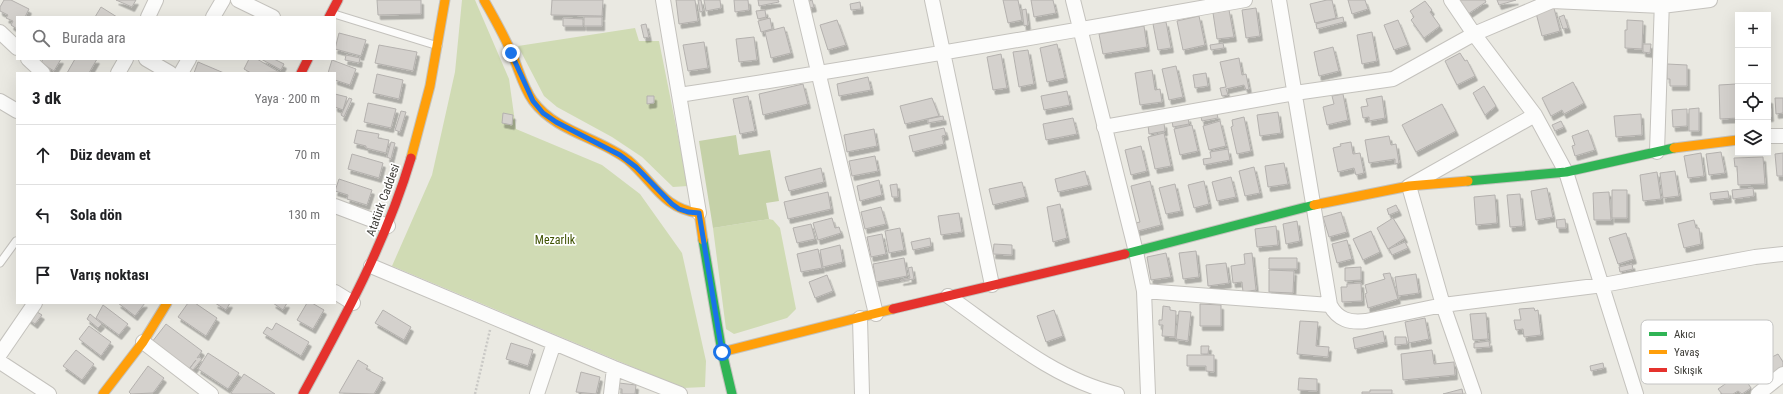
<!DOCTYPE html>
<html lang="tr">
<head>
<meta charset="utf-8">
<style>
	body { margin:0; font-family:"Roboto Condensed",sans-serif; background:#f6f6f6; color:#202124 }
	.controls { position:absolute; right:12px; top:12px; display:grid; overflow:hidden; border-radius:0px; box-shadow:0 4px 16px #0002 }
	.controls button { width:36px; height:36px; display:grid; place-items:center; padding:0; border:0; border-bottom:1px solid #e0e0e0; background:#fff; color:#202124; font:20px sans-serif }
	.stop { position:absolute; width:12px; height:12px; margin:-9px; border:3px solid #1a73e8; border-radius:50%; background:#fff }
	.stop.end { background:#1a73e8; border-color:#fff; box-shadow:0 1px 4px #0008 }
	.list { margin:0; padding:0; list-style:none }
	h2 { display:flex; justify-content:space-between; align-items:center; height:52px; margin:0; padding:0 16px; font-size:17px }
	h2 small { font-size:13px; font-weight:400; color:#757577 }
	.list li { display:grid; grid-template-columns:26px 1fr auto; gap:12px; align-items:center; box-sizing:border-box; height:60px; padding:0 16px; border-top:1px solid #e0e0e0 }
	.list b { display:block; font-size:15px; white-space:nowrap }
	.list em { font-size:13px; font-style:normal; color:#757577 }
	.icon { flex:none; width:22px; height:22px; fill:none; stroke:currentColor; stroke-width:2; stroke-linecap:round; stroke-linejoin:round }
	.map { position:relative; flex:none; width:1783px; height:394px; overflow:hidden }
	.search { position:absolute; background:#fff; box-shadow:0 4px 16px #0002; left:16px; top:16px; width:320px; height:44px; display:flex; align-items:center; gap:10px; box-sizing:border-box; padding:0 14px; border-radius:0px; color:#757577; font-size:15px }
	.panel { position:absolute; background:#fff; box-shadow:0 4px 16px #0002; left:16px; top:72px; width:320px; height:232px; border-radius:0px }
	.map>svg:first-child { display:block }
</style>
</head>
<body>
<div class="map">
<svg width="1783" height="394" viewBox="0 0 1783 394">
	<defs>
		<filter id="shadow"><feDropShadow dx="2.5" dy="4.5" stdDeviation="0" flood-color="#0004"/></filter>
	</defs>
	<rect width="100%" height="100%" fill="#eae9e2"/>
	<path fill="#d0dbb4" d="M462 0H475L509 79 516 129 602 165 640 194 682 253 706 361 705 387 683 388 392 266 432 175 455 72Z
		M635 28 639 41H659L688 186 673 187 642 157 612 137 557 107 544 96 518 46Z
		M769 219 773 220 780 228 796 309 787 318 734 334 726 329 713 228Z"/>
	<path fill="#c5d1a8" d="M736 135 739 155 770 150 779 201 766 203 769 219 713 228 699 141Z"/>
	<path fill="#d4d1cd" stroke="#b4b1ae" filter="url(#shadow)" d="M4 0H11L29 9 25 17H17V29L11 25 13 21 6 18 8 15 0 11V7Z
		M116 0H136L132 7Z
		M377 0H421V14L378 15Z
		M552 0H603L602 16 551 15Z
		M676 0H695L698 21 679 24Z
		M698 0H701L703 11 700 12Z
		M704 0H720L721 8 706 11Z
		M734 0H748L749 10 735 12Z
		M758 0H778L779 2 759 6Z
		M812 0 814 7 806 9 804 3Z
		M1003 0H1018L1022 20 1008 23Z
		M1031 0H1053L1056 13 1034 17Z
		M1327 0H1332L1336 18 1315 23 1310 4Z
		M1348 0H1365L1368 9 1352 14Z
		M1459 0H1485L1486 2 1468 14Z
		M1497 0H1516L1499 5Z
		M1425 1 1432 10 1430 12 1440 26 1424 38 1411 20 1414 17 1410 11Z
		M860 2 861 9 851 10 850 4Z
		M101 7 117 17H95Z
		M1256 8 1260 36 1246 38 1242 10Z
		M1554 8 1560 31 1542 36 1536 13Z
		M1026 9 1028 25 1024 26 1022 10Z
		M765 10 766 17 758 19 756 11Z
		M1229 10 1234 37 1217 39 1213 13Z
		M1564 15 1568 28 1563 29 1559 17Z
		M1199 16 1205 45 1183 50 1177 21Z
		M584 17H602V26H584Z
		M1343 17 1344 22 1317 29 1316 24Z
		M563 18 583 19V26H563Z
		M770 18 772 29 761 32 758 21Z
		M837 20 846 45 828 50 820 25Z
		M1398 20 1408 45 1394 50 1384 25Z
		M1627 20 1643 21 1642 49 1625 48V30H1627Z
		M1166 22 1171 48 1158 50 1153 24Z
		M646 24 649 37 644 38 641 25Z
		M1144 26 1147 47 1103 54 1099 34Z
		M784 27 791 53 771 58 765 32Z
		M1372 32 1377 61 1362 64 1357 35Z
		M339 33 366 40 361 56 335 49Z
		M754 37 757 60 739 62 736 39Z
		M704 42 708 68 688 71 683 45Z
		M1223 43 1224 48 1211 50 1210 45Z
		M1057 44 1065 78 1047 82 1040 48Z
		M1643 44H1651L1650 53 1643 52Z
		M379 45 417 52 413 71 375 63Z
		M1333 47 1339 71 1319 76 1314 52Z
		M1028 50 1034 84 1019 87 1013 52Z
		M1460 53 1465 61 1467 60 1475 76 1457 85 1445 61Z
		M1001 54 1007 88 993 90 987 57Z
		M346 55 360 58 359 63 345 60Z
		M1239 58 1242 75 1246 74 1249 89 1246 90 1244 85 1226 89 1228 95 1222 96 1220 88 1226 87 1220 62Z
		M43 59H61L54 71 41 63Z
		M75 59H97L89 73H67Z
		M249 59H257L279 72 251 73 244 69Z
		M261 59H274L284 64 281 70Z
		M332 60 356 69 350 85 335 80V73H328Z
		M198 62 224 73H194Z
		M1667 64 1687 65V86H1670V79H1667Z
		M1176 66 1183 97 1169 100 1162 69Z
		M1152 70 1155 90 1160 89 1162 102 1140 105 1135 73Z
		M1206 73 1208 86 1195 88 1193 75Z
		M377 74 403 80 399 99 373 93Z
		M868 77 871 90 839 96 837 84Z
		M1573 82 1584 103 1564 114 1562 110 1551 116 1542 98Z
		M803 84 808 104 763 115 759 94Z
		M1736 84 1738 118 1720 119 1719 85Z
		M1484 86 1496 106 1485 115 1473 93Z
		M1067 91 1070 105 1044 110 1041 96Z
		M335 94 347 97 343 110 335 107Z
		M1343 94 1348 120 1327 125 1323 107 1334 104 1332 96Z
		M647 96H654V103L647 104Z
		M748 96 755 131 740 134 733 99Z
		M1382 96 1385 118 1369 121V117L1363 118 1361 107 1368 106 1366 99Z
		M349 98 352 99 344 117 341 115Z
		M932 98 939 116 905 124 900 106Z
		M1775 98H1783V113L1776 114Z
		M1768 99H1770L1771 117H1768Z
		M368 103 396 109 391 128 364 122Z
		M1442 104 1456 131 1416 152 1402 125Z
		M1699 108V131H1689V109Z
		M1687 109V126L1673 127 1672 110Z
		M401 111 406 112 400 132 395 130Z
		M1278 112 1281 133 1260 136 1257 115Z
		M503 113 513 115 512 125 502 123Z
		M1217 114 1218 118 1202 121 1201 117Z
		M1641 114 1642 135 1616 137 1614 116Z
		M943 116 944 120 928 123V119Z
		M1188 117 1189 124 1173 127 1172 121Z
		M1244 117 1251 151 1237 154 1231 127 1233 126 1232 120Z
		M1073 118 1077 134 1046 140 1043 124Z
		M1220 121 1226 146 1209 150 1203 126Z
		M1561 121 1564 127 1555 131 1552 125Z
		M1164 123 1165 131 1149 134 1148 125Z
		M1192 125 1198 151 1180 155 1174 129Z
		M944 128 946 135 942 136 944 144 913 152 909 136Z
		M874 129 877 146 847 152 844 135Z
		M357 130 379 134 378 138 389 140 386 153 366 148V146L354 143Z
		M1588 130 1595 150 1575 156 1572 146 1575 145 1572 136Z
		M1164 133 1171 166 1155 169 1148 137Z
		M1389 136 1391 145 1396 144 1399 163 1395 164V159L1369 163 1365 140Z
		M391 142 395 143 391 159 387 157Z
		M1351 142 1353 154 1360 153 1364 173 1356 175 1354 168 1338 172 1333 148 1341 146 1340 144Z
		M1141 146 1147 171 1131 175 1125 150Z
		M1228 149 1230 160 1204 165 1203 159 1211 158 1210 152Z
		M1721 152 1725 173 1709 175 1706 154Z
		M1701 153 1704 176 1688 178 1684 156Z
		M1783 153V176H1777L1775 154Z
		M352 154 383 163 379 178 348 169Z
		M875 156 878 171 852 176 849 161Z
		M1763 157 1765 184 1738 185 1737 166 1735 167 1734 158Z
		M1284 163 1288 184 1268 187 1265 166Z
		M1254 167 1260 193 1245 196 1239 171Z
		M821 168 824 182 789 191 785 177Z
		M1085 171 1089 185 1058 192 1055 179Z
		M1675 171 1679 196 1663 198 1660 173Z
		M1657 172 1661 199 1643 201 1640 175Z
		M1231 177 1236 197 1217 201 1212 182Z
		M339 179 372 190 367 205 347 199 348 195 335 191Z
		M879 180 882 195 860 201 857 186Z
		M1150 181 1161 225 1134 232 1132 224 1140 222 1131 186Z
		M1204 181 1209 204 1194 208 1188 185Z
		M1022 182 1026 197 993 205 989 189Z
		M897 184 898 197H892L890 185Z
		M1175 184 1181 211 1166 214 1159 188Z
		M1547 188 1553 217 1536 220 1531 191Z
		M1753 188 1754 196 1733 199 1732 190Z
		M1612 190H1627V218H1612Z
		M1728 191 1729 198 1711 200 1710 193Z
		M828 192 831 209 788 219 784 202Z
		M1609 192 1611 220H1594L1593 193Z
		M1520 194 1523 226 1510 227 1507 195Z
		M1495 195 1497 223 1476 225 1474 197Z
		M1060 204 1067 238 1053 242 1047 207Z
		M1396 205 1399 211 1389 215 1387 209Z
		M881 207 886 224 865 229 861 212Z
		M1341 212 1347 232 1329 237 1323 217Z
		M959 213 962 232 941 235 938 216Z
		M832 218 835 228 839 227 841 233 818 240 813 223Z
		M1393 218 1405 238 1388 249 1377 228Z
		M1565 219 1566 228H1557L1556 220Z
		M1694 220 1696 228H1699L1701 244 1684 248 1678 224Z
		M1297 221 1300 241 1286 244 1283 224Z
		M811 224 815 239 797 243 793 228Z
		M1276 226 1278 245 1257 247 1255 229Z
		M900 228 904 250 889 253 885 231Z
		M1371 231 1380 252 1363 260 1353 239Z
		M1626 233 1634 259 1618 264 1609 238Z
		M882 234 886 254 871 257 867 237Z
		M930 238 931 246 913 250 911 242Z
		M1347 240 1352 259 1337 263 1332 244Z
		M1405 242 1408 248 1392 255 1389 249Z
		M994 244 1012 245V255L993 254Z
		M840 245 843 262 823 267 820 250Z
		M818 249 822 268 801 272 797 254Z
		M1196 251 1199 277 1183 279 1179 253Z
		M1166 253 1171 277 1151 280 1147 257Z
		M1252 253 1256 290 1243 292 1242 282 1233 283 1231 266 1245 264 1244 254Z
		M904 258 907 276 876 282 873 264Z
		M1269 258H1297V269H1269Z
		M1226 263 1229 283 1208 286 1206 265Z
		M1632 264 1633 269 1620 272 1619 267Z
		M912 267 914 279 901 281V280L910 278 908 268Z
		M1361 267V280L1345 281V268Z
		M1269 270 1294 271 1293 293 1269 292Z
		M1390 273 1398 299 1368 308 1365 294 1367 293 1365 285 1385 279 1383 274Z
		M1416 274 1419 293 1398 296 1395 277Z
		M827 275 833 291 815 298 809 282Z
		M1361 283 1362 301 1342 302 1341 287H1347V284Z
		M118 303H145L135 316Z
		M188 303H195L217 318 206 336 178 317Z
		M215 303H230L226 310Z
		M273 303H287L283 310Z
		M307 303H312L324 310 313 329 297 320Z
		M1200 304 1221 305V326H1200Z
		M103 305 128 324 119 335 96 318Z
		M1163 306 1170 307V310L1176 311 1175 337 1162 336 1163 325H1159V320H1162Z
		M1534 308 1535 311 1538 310 1541 335 1524 337 1523 329 1516 330 1514 320H1521L1519 309Z
		M34 310 42 315 35 324 27 318Z
		M383 310 411 327 404 340 375 323Z
		M1054 310 1063 336 1046 342 1037 316Z
		M1179 311 1191 312 1188 341 1176 339Z
		M1486 313 1488 339 1473 340 1470 314Z
		M90 314 102 324 98 328 87 319Z
		M1425 318 1429 339 1409 343 1405 322Z
		M1300 321 1318 322 1316 346 1329 347 1328 357 1297 354Z
		M276 323 309 342 301 356 263 333 267 327 272 330Z
		M166 324 202 351 197 358 199 357 202 359 193 370 190 368 196 360 189 369 152 342Z
		M89 326 111 342 101 356 79 339Z
		M1383 331 1385 342 1355 349 1353 338Z
		M1395 337H1406L1407 344 1395 345Z
		M1489 341 1490 347 1474 348V343Z
		M511 343 533 350 528 366 506 359Z
		M1201 346H1209L1208 354H1201Z
		M76 350 94 364 82 380 63 366Z
		M1432 350 1434 364 1454 362 1455 375 1403 380 1401 354Z
		M1766 351 1770 358 1778 354 1783 362V367L1761 380 1750 361Z
		M208 353 239 373 228 389 198 369Z
		M1187 355H1214V372L1206 371V366H1187Z
		M358 360 368 366 366 369 383 378 374 394 339 393Z
		M1603 363 1604 368 1591 371 1590 366Z
		M148 366 164 378 153 393 131 394 129 392Z
		M581 372 600 377 596 394 576 392Z
		M1741 373 1751 388 1742 394 1738 391 1733 394H1722L1718 389Z
		M244 374 275 394H233L231 393Z
		M1299 378 1317 379V391L1298 390Z
		M619 383 636 385 635 394H622V389H618Z
		M1462 389 1463 394H1443Z
		M1370 390H1392V394H1362V392H1370Z"/>
	<g fill="none" stroke-linecap="round" stroke-linejoin="round">
		<defs>
			<path id="lane" d="M331 13 438 46
				M0 263 16 241 17 242"/>
			<path id="street" d="M238 0 273 17
				M663 0 699 213
				M801 0 876 314
				M932 0 992 285
				M1073 0 1136 252 1144 291 1148 394
				M1279 0 1330 305C1338 320 1350 323 1366 321L1443 305 1603 285 1755 257 1783 254
				M1451 0 1474 34 1535 115 1566 172 1636 394
				M148 17 156 0
				M213 17 223 0
				M0 32 17 48
				M28 59 43 73
				M146 59 170 73
				M118 73 126 59
				M181 73 189 59
				M679 95C868 66 1057 34 1245 0
				M0 101 17 111
				M1104 127 1295 93 1393 79 1474 34 1552 1 1662 6 1710 0
				M1768 136H1783
				M1657 152 1662 0
				M335 206 388 226
				M371 266 614 368 680 394
				M1144 291 1330 305
				M335 292 353 303
				M948 296C1001 333 1053 379 1117 394
				M860 318 862 394
				M143 342 211 394
				M0 354 35 303
				M0 362 49 394
				M537 394 554 343
				M611 394 614 368
				M1474 394 1443 305 1409 186 1535 115
				M1758 394 1783 374"/>
			<path id="fast" d="M1468 181 1566 172 1674 148
				M703 240 722 352 732 394
				M1125 254 1314 205"/>
			<path id="slow" d="M484 0C494 18 504 35 512 54 519 70 523 87 533 101 556 132 598 137 628 160 653 181 663 209 699 213L703 240
				M1674 148 1738 140
				M411 158 430 86 445 0
				M1314 205 1409 186 1468 181
				M722 352 893 309
				M103 394 143 342 167 303"/>
			<path id="jam" d="M329 17 338 0
				M301 73 308 59
				M893 309 1125 254
				M303 394C345 317 386 242 411 158"/>
		</defs>
		<use href="#lane" stroke="#c4c2bd" stroke-width="9"/>
		<use href="#street" stroke="#c4c2bd" stroke-width="16"/>
		<use href="#fast" stroke="#c4c2bd" stroke-width="11"/>
		<use href="#slow" stroke="#c4c2bd" stroke-width="11"/>
		<use href="#jam" stroke="#c4c2bd" stroke-width="11"/>
		<path stroke="#c9c8c5" stroke-width="2.5" stroke-dasharray="2 2" stroke-linecap="butt" d="M475 394 490 330"/>
		<use href="#lane" stroke="#fcfcfb" stroke-width="7"/>
		<use href="#street" stroke="#fcfcfb" stroke-width="14"/>
		<use href="#fast" stroke="#30b455" stroke-width="9"/>
		<use href="#slow" stroke="#ff9f0a" stroke-width="9"/>
		<use href="#jam" stroke="#e5322d" stroke-width="9"/>
	</g>
	<g fill="none" stroke-linecap="round" stroke-linejoin="round">
		<path stroke="#1a73e8" stroke-width="5" d="M511 53 533 101 543 113 556 122 620 155 636 167 672 204 679 209 688 212 699 213 722 352"/>
	</g>
	<g text-anchor="middle" dominant-baseline="central" stroke-width="3.5" stroke-linejoin="round" paint-order="stroke">
		<g font-size="12" fill="#3c3b36" stroke="#fff">
			<text transform="translate(383 200) rotate(-70)">Atatürk Caddesi</text>
		</g>
		<g font-size="12" fill="#3f5203" stroke="#fff">
			<text x="555" y="240">Mezarlık</text>
		</g>
	</g>
	<rect x="1641" y="320" width="132" height="64" rx="6" fill="#fff" stroke="#c4c4c3" stroke-width="1"/>
	<rect x="1649" y="332" width="18" height="4" fill="#30b455"/>
	<rect x="1649" y="350" width="18" height="4" fill="#ff9f0a"/>
	<rect x="1649" y="368" width="18" height="4" fill="#e5322d"/>
	<g font-size="11" fill="#3c3b36">
		<text x="1674" y="338">Akıcı</text>
		<text x="1674" y="356">Yavaş</text>
		<text x="1674" y="374">Sıkışık</text>
	</g>
</svg>
<div class="controls">
<button>+</button>
<button>−</button>
<button><svg class="icon" aria-label="locate" viewBox="0 0 24 24"><circle cx="12" cy="12" r="6"/><path d="M12 2v4M12 18v4M2 12h4M18 12h4"/></svg></button>
<button><svg class="icon" aria-label="layers" viewBox="0 0 24 24"><path d="M12 4l9 5-9 5-9-5zM3 14l9 5 9-5"/></svg></button>
</div>
<div class="stop" style="left:722px;top:352px"></div>
<div class="stop end" style="left:511px;top:53px"></div>
<div class="search"><svg class="icon" aria-label="search" viewBox="0 0 24 24"><circle cx="10" cy="10" r="6"/><path d="M15 15l6 6"/></svg>Burada ara</div>
<section class="panel">
<h2>3 dk<small>Yaya · 200 m</small></h2>
<ul class="list">
<li><svg class="icon" aria-label="ahead" viewBox="0 0 24 24"><path d="M12 20V5M6 11l6-6 6 6"/></svg><div><b>Düz devam et</b></div><em>70 m</em></li>
<li><svg class="icon" aria-label="left" viewBox="0 0 24 24"><path d="M17 20v-9H6M10 6l-5 5 5 5"/></svg><div><b>Sola dön</b></div><em>130 m</em></li>
<li><svg class="icon" aria-label="arrive" viewBox="0 0 24 24"><path d="M6 21V4h12l-3 4 3 4H6"/></svg><div><b>Varış noktası</b></div></li>
</ul>
</section>
</div>
</body>
</html>
